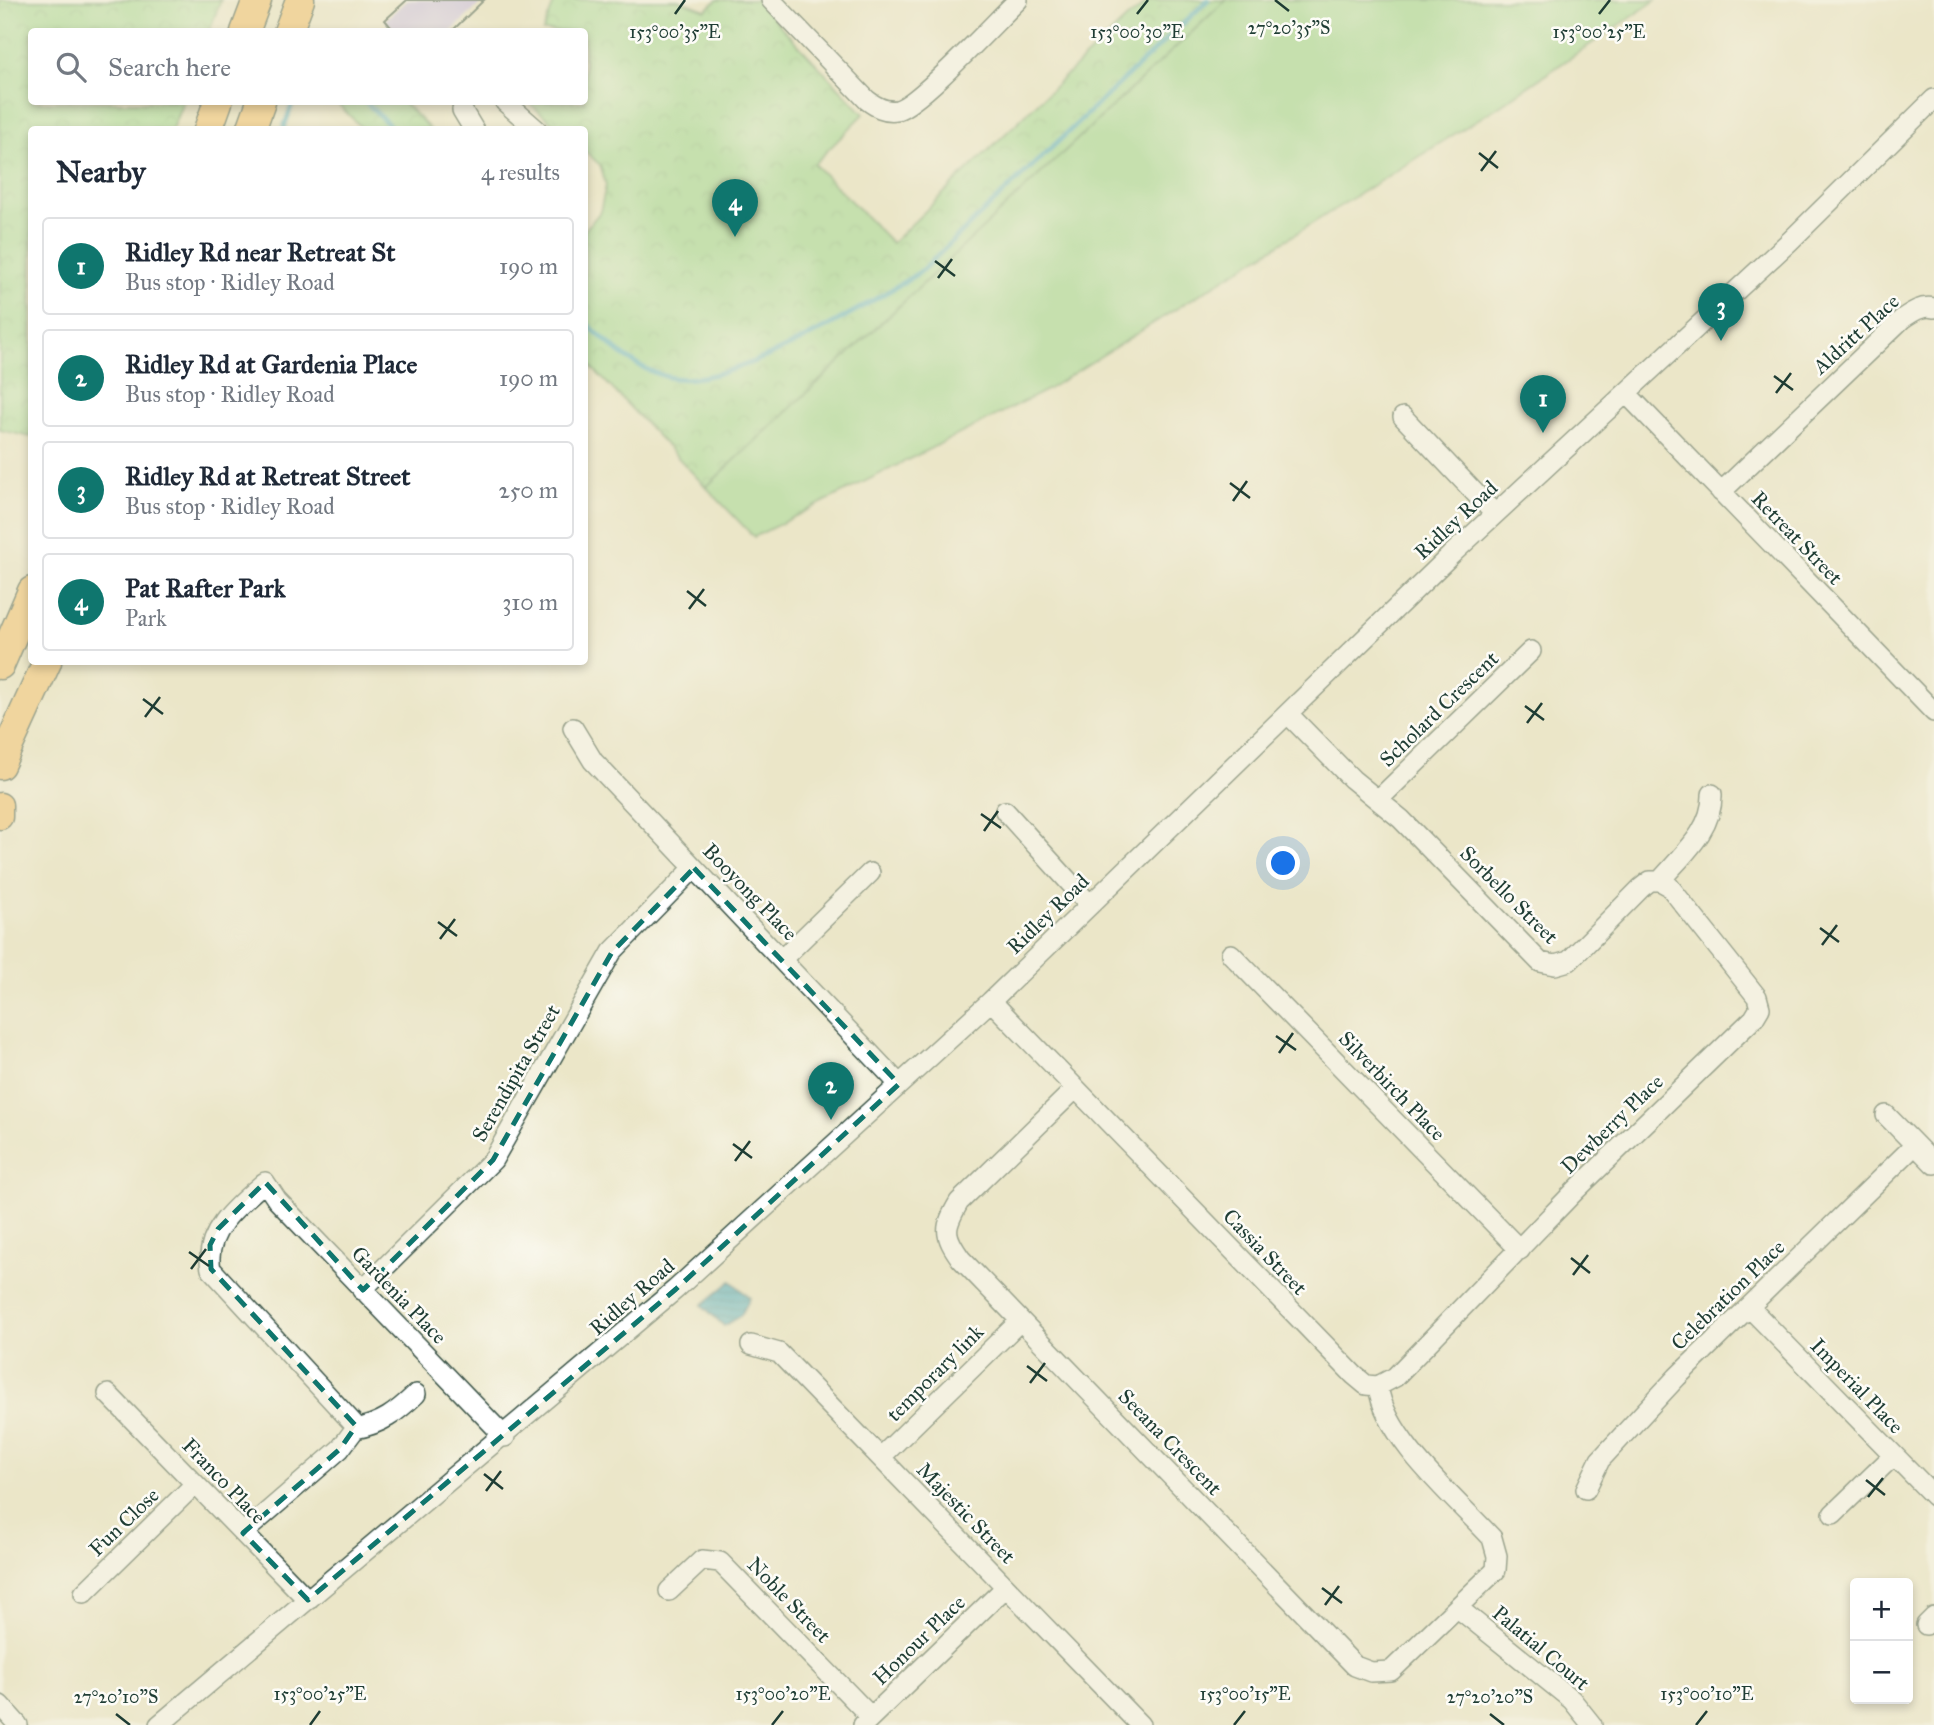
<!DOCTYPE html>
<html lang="en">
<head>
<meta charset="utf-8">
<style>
	body { margin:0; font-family:"IM FELL Great Primer",serif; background:#f6f6f7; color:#1f2937 }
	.controls { position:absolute; right:21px; bottom:21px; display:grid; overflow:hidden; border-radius:7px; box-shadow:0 4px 10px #0003 }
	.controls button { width:63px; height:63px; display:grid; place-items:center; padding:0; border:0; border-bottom:2px solid #e0e1e3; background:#fff; color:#1f2937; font:35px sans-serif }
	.you { position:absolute; left:1284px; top:864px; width:24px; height:24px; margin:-18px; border:5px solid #fff; border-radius:50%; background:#1a73e8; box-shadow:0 0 0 10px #1a73e833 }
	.badge { display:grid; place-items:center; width:46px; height:46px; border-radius:50%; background:#0f766e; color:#fff; font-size:23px; font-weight:700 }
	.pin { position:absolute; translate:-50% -58px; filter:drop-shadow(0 2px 4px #0008) }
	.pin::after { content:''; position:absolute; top:37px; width:24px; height:21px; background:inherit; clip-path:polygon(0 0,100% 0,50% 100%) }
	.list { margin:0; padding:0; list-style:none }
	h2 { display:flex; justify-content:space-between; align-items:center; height:91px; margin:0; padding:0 28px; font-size:30px }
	h2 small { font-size:23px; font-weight:400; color:#747a83 }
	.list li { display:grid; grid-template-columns:46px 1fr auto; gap:21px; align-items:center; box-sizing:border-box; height:98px; margin:0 14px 14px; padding:0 14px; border:2px solid #e0e1e3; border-radius:7px }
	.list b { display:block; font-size:26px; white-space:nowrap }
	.list p { margin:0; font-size:23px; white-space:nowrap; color:#747a83 }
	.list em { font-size:23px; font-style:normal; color:#747a83 }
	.icon { flex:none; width:38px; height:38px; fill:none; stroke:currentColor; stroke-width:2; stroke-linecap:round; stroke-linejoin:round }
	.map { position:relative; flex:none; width:1934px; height:1725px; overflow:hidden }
	.search { position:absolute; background:#fff; box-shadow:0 4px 10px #0003; left:28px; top:28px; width:560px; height:77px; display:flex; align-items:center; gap:18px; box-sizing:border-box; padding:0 24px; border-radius:7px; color:#747a83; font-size:26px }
	.panel { position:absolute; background:#fff; box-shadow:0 4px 10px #0003; left:28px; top:126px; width:560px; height:539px; border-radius:7px }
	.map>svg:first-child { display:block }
</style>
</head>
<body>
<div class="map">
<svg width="1934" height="1725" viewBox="0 0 1934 1725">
	<defs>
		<pattern id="park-crowns" width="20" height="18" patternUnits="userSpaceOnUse" patternTransform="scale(1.75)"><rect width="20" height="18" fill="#99d98f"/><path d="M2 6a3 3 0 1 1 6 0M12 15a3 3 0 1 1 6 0" fill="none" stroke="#83bb7c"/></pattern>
		<pattern id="water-rules" width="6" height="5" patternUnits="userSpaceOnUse" patternTransform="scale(1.75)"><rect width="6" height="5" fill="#42a9c2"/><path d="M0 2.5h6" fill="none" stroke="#378b9e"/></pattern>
	</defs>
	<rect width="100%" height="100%" fill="#fdfcf7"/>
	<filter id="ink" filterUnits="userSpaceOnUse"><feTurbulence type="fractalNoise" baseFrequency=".0143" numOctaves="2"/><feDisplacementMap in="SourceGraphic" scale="14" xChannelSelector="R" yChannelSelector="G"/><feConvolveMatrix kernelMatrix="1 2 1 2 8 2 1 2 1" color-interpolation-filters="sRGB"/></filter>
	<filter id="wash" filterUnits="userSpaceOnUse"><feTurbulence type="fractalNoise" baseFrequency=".00686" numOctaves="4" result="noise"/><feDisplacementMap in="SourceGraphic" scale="28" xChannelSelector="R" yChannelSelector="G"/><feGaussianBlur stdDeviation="1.57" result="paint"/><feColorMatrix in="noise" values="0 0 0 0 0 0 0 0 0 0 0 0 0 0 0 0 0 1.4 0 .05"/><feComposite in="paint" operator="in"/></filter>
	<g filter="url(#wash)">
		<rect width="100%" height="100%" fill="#ebe6c8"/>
		<path fill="#99d98f" stroke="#5c8b62" stroke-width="2" d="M1226 0H1656L1496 108 1047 390 754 537 706 487Z"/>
		<path fill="url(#park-crowns)" stroke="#5c8b62" stroke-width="2" d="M0 0H221L209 31 32 32V102H183L172 129 32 130 31 437 0 430Z
			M555 0H679L706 10 717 0H761L771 16 864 114 814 164 892 243 1057 84 1126 19 1151 0H1226L706 487 585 360V230L600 212 606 185 600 165 585 151 584 130 560 129 528 102H584V32L543 31Z
			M336 102H403L430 129H363Z"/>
		<path fill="url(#water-rules)" stroke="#30737b" stroke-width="2" d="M731 1281 750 1298 741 1315 724 1326 702 1305Z"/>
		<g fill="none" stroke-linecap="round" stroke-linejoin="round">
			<path stroke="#42a9c2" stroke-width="5" d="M366 102 394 130
				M283 130 293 102
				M584 321C609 344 634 369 668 377 729 392 866 305 920 272L1208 0"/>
		</g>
		<g id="blocks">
			<path fill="#bdb0ea" d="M407 0H484L451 32H395L385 20Z"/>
		</g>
	</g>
	<g filter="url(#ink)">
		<use href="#blocks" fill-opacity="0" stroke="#3e564a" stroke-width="2"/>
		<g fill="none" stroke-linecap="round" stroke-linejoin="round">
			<defs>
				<path id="minor" d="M771 0 867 100C876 107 885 112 897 110 920 104 996 21 1018 0
					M505 102 537 130
					M462 110 474 130
					M1627 394 1934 712
					M1403 417 1495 514
					M1721 492 1902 319C1912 312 1922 305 1934 308
					M1288 714 1352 779 1401 819 1540 962 1555 965 1569 961 1641 888 1650 881H1660C1682 855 1713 830 1712 794
					M573 728 593 761 899 1084
					M1379 799 1531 651
					M1005 811 1090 905
					M1231 954 1520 1250
					M782 959 870 873
					M991 1001 1354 1375 1366 1385 1378 1386C1385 1439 1456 1499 1492 1538L1497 1556 1496 1570 1391 1671 1371 1672 1355 1666 961 1259C943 1234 944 1228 959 1202L1075 1089
					M1886 1115 1934 1164
					M362 1290 493 1160 612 952 694 868
					M1749 1307 1934 1496
					M751 1345 779 1353 1140 1725
					M1378 1386 1395 1377 1576 1190 1754 1018 1760 1008 1757 997 1669 886 1660 881
					M108 1394 308 1600
					M355 1429C382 1424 396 1413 416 1394
					M881 1457 1020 1321
					M1586 1489 1600 1460 1677 1377 1915 1145
					M1833 1514 1893 1456
					M243 1533 340 1449 355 1429 353 1423 211 1269C203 1232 239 1204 265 1182L277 1200 505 1437
					M669 1591 702 1560 720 1562 871 1717
					M84 1593 195 1484
					M1458 1608 1572 1700 1592 1725
					M1926 1625 1934 1617
					M0 1705 18 1725
					M159 1725 676 1289 991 1001 1452 554 1790 241 1934 99
					M863 1725 1006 1587"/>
				<path id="major" d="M0 805V817"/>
				<path id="highway" d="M245 32 257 0
					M288 32 300 0
					M208 130 218 102
					M251 130 261 102
					M0 665 32 591
					M0 765 47 662"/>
			</defs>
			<use href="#minor" stroke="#3e564a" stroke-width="22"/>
			<use href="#major" stroke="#3e564a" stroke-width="27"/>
			<use href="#highway" stroke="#3e564a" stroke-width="31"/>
			<use href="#minor" stroke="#fff" stroke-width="19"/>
			<use href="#major" stroke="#f6c06b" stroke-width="24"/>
			<use href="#highway" stroke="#f6c06b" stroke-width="28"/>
		</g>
	</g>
	<path d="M0 0H1934V1725H0ZM694 868 899 1084 676 1289 308 1600 243 1533 340 1449 356 1426 211 1269 210 1245 218 1229 265 1182 363 1290 493 1160 612 952Z" fill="#ebe6c8" fill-opacity=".55" fill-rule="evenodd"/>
	<path fill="none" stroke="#0f766e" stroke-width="5" stroke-dasharray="14 9" stroke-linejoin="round" d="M694 868 899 1084 676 1289 308 1600 243 1533 340 1449 356 1426 211 1269 210 1245 218 1229 265 1182 363 1290 493 1160 612 952Z"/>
	<path fill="none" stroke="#1f3d34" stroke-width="2.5" d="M1275 0 1289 11M675 14 685 0M1137 14 1148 0M1599 14 1610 0M1479 153 1498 168M1481 171 1496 151M935 261 955 276M938 278 952 259M1774 376 1793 390M1776 393 1791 373M1230 483 1250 498M1233 501 1247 481M687 591 706 606M689 609 704 589M143 699 163 714M1525 706 1544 720M145 717 160 697M1527 723 1542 703M981 814 1001 828M984 831 998 811M438 922 457 936M1820 928 1839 942M440 939 455 919M1822 945 1837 925M1276 1036 1296 1050M1279 1053 1293 1033M733 1144 752 1158M735 1161 750 1141M189 1252 209 1266M1571 1258 1590 1273M191 1269 206 1249M1573 1275 1588 1255M1027 1366 1047 1381M1030 1383 1045 1363M484 1474 503 1489M1866 1480 1885 1495M486 1491 501 1471M1868 1497 1883 1478M1322 1588 1342 1603M1325 1605 1339 1586M116 1714 130 1725M1490 1714 1504 1725M310 1725 320 1711M772 1725 783 1711M1234 1725 1245 1711M1696 1725 1707 1711"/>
	<g text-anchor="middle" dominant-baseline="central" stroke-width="5" stroke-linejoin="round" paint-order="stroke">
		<g font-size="21" fill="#1f3d34" stroke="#fdfcf7">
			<text transform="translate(1856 334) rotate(-42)">Aldritt Place</text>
			<text transform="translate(1456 520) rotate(-43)">Ridley Road</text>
			<text transform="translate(1797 538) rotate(46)">Retreat Street</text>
			<text transform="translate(1439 709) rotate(-44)">Scholard Crescent</text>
			<text transform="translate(750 892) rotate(46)">Booyong Place</text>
			<text transform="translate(1509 895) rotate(45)">Sorbello Street</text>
			<text transform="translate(1048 914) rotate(-44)">Ridley Road</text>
			<text transform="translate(516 1073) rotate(-60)">Serendipita Street</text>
			<text transform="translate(1392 1086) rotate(46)">Silverbirch Place</text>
			<text transform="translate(1612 1124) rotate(-44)">Dewberry Place</text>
			<text transform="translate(1265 1252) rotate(46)">Cassia Street</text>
			<text transform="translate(399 1295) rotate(46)">Gardenia Place</text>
			<text transform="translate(1728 1295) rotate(-44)">Celebration Place</text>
			<text transform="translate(632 1297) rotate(-41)">Ridley Road</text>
			<text transform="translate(935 1373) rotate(-45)">temporary link</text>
			<text transform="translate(1857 1386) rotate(46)">Imperial Place</text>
			<text transform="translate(1170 1442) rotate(46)">Seeana Crescent</text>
			<text transform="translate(224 1481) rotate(46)">Franco Place</text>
			<text transform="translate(966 1513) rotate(46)">Majestic Street</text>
			<text transform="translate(124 1522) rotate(-44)">Fun Close</text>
			<text transform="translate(789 1600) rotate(46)">Noble Street</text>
			<text transform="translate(919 1640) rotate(-44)">Honour Place</text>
			<text transform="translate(1541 1648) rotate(40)">Palatial Court</text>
		</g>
	</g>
	<g font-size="18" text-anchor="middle" fill="#1f3d34" stroke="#fdfcf7" stroke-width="5" stroke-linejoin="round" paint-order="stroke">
		<text x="1289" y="34">27°20'35"S</text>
		<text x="675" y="38">153°00'35"E</text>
		<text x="1137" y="38">153°00'30"E</text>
		<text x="1599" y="38">153°00'25"E</text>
		<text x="320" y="1700">153°00'25"E</text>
		<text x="783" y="1700">153°00'20"E</text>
		<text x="1245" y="1700">153°00'15"E</text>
		<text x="1707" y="1700">153°00'10"E</text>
		<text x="116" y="1703">27°20'10"S</text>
		<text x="1490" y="1703">27°20'20"S</text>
	</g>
</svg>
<div class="controls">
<button>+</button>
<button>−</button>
</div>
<div class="you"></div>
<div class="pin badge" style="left:1543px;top:433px">1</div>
<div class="pin badge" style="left:831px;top:1120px">2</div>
<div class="pin badge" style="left:1721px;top:341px">3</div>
<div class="pin badge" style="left:735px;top:237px">4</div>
<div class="search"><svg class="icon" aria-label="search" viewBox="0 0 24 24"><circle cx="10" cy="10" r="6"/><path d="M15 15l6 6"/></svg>Search here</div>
<section class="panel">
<h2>Nearby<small>4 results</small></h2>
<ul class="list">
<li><span class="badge">1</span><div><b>Ridley Rd near Retreat St</b><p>Bus stop · Ridley Road</p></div><em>190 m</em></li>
<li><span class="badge">2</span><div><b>Ridley Rd at Gardenia Place</b><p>Bus stop · Ridley Road</p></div><em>190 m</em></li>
<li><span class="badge">3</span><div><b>Ridley Rd at Retreat Street</b><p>Bus stop · Ridley Road</p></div><em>250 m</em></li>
<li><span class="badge">4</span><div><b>Pat Rafter Park</b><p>Park</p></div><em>310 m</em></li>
</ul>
</section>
</div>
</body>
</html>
